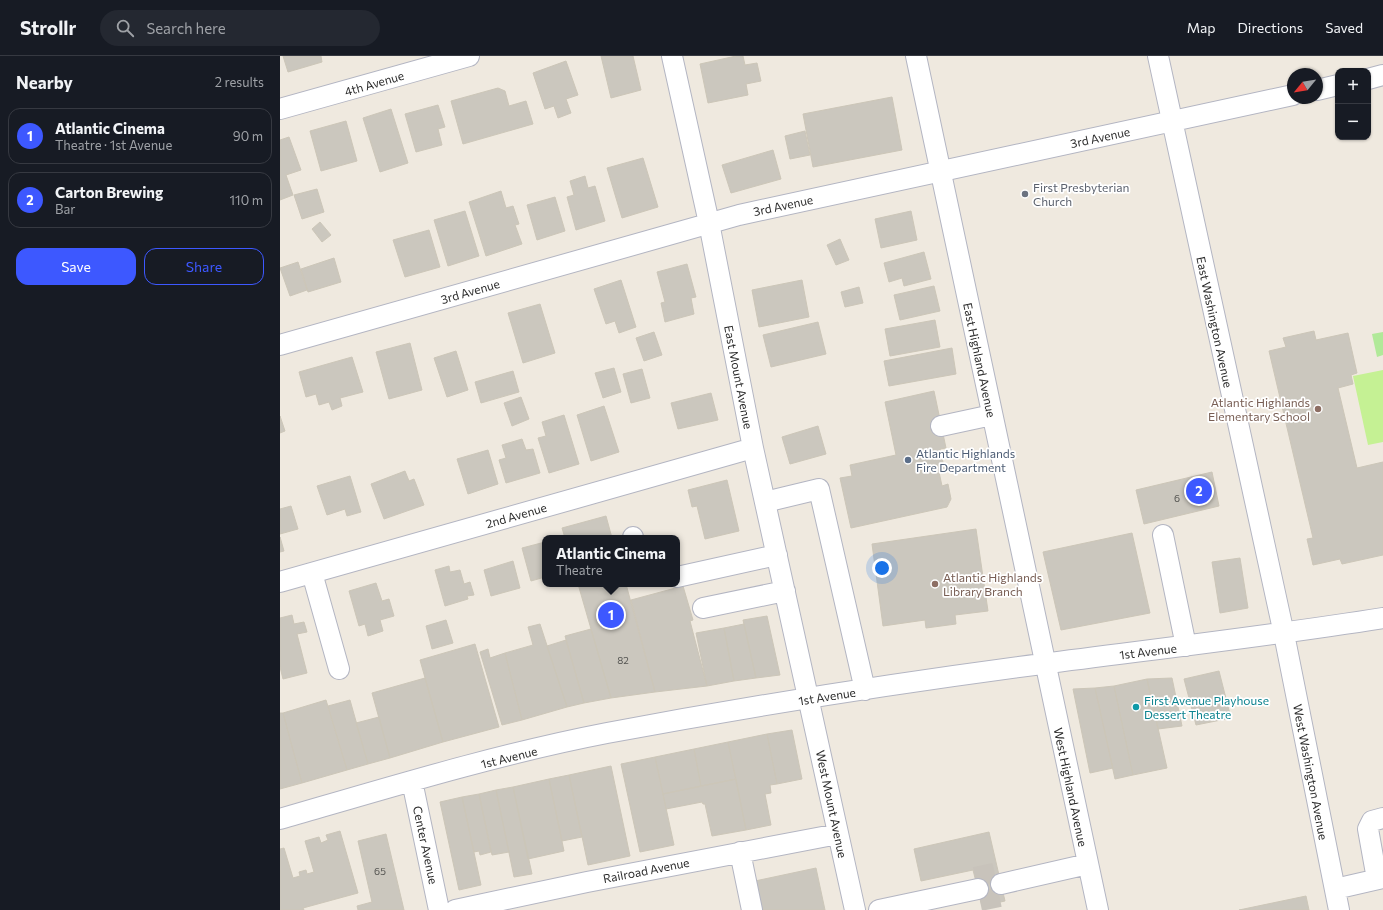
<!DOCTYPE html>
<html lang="en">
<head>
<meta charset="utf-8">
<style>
	body { margin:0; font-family:Commissioner,sans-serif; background:#242831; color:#f1f3f6 }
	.controls { position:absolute; right:12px; top:12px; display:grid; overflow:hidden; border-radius:8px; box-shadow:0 1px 3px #0004 }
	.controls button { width:36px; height:36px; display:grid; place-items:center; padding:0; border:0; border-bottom:1px solid #363941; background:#171b24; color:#f1f3f6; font:20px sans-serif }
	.compass { position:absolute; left:1007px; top:12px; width:36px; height:36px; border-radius:50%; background:#171b24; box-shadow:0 1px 3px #0004; rotate:240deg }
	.you { position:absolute; left:602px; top:512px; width:14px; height:14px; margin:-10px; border:3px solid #fff; border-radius:50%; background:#1a73e8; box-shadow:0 0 0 6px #1a73e833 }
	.badge { display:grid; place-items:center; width:26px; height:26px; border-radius:50%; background:#3d58ff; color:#fff; font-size:13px; font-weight:700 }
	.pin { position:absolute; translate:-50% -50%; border:2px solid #fff; box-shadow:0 1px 4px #0006 }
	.popup { position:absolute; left:262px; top:479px; width:138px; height:52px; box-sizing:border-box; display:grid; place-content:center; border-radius:8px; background:#171b24; filter:drop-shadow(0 1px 3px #0005); font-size:13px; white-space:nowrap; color:#9ea1a6 }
	.popup b { font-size:15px; color:#f1f3f6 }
	.popup::after { content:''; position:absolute; left:50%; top:100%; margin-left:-8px; border:8px solid transparent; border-top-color:#171b24 }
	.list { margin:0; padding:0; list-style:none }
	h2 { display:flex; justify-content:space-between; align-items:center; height:52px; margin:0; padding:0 16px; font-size:17px }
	h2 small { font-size:13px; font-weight:400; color:#9ea1a6 }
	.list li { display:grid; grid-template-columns:26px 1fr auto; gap:12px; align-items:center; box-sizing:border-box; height:56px; margin:0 8px 8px; padding:0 8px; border:1px solid #363941; border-radius:12px }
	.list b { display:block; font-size:15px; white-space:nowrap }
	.list p { margin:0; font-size:13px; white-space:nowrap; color:#9ea1a6 }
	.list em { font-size:13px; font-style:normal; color:#9ea1a6 }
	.actions { display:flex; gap:8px; padding:12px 16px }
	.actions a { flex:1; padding:9px 0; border:1px solid #3d58ff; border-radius:12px; text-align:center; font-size:14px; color:#3d58ff }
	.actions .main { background:#3d58ff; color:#fff }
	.icon { flex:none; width:22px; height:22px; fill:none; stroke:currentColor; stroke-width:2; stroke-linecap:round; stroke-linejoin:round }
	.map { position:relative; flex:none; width:1103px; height:854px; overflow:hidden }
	header { display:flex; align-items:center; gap:24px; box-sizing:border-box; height:56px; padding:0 20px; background:#171b24; border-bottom:1px solid #363941 }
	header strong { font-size:19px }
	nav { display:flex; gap:22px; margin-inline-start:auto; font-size:14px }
	.search { width:280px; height:36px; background:#242831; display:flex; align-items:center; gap:10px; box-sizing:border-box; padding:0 14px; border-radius:22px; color:#9ea1a6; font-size:15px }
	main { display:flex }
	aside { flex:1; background:#171b24 }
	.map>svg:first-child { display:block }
</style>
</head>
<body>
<header>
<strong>Strollr</strong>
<div class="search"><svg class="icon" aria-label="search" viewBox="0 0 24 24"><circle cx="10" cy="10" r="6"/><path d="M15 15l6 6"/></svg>Search here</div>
<nav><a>Map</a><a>Directions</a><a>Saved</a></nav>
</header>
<main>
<aside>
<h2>Nearby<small>2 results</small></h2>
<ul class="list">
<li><span class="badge">1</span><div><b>Atlantic Cinema</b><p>Theatre · 1st Avenue</p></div><em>90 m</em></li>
<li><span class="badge">2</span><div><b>Carton Brewing</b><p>Bar</p></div><em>110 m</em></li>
</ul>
<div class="actions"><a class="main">Save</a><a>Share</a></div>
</aside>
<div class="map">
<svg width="1103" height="854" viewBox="0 0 1103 854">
	<rect width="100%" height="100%" fill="#efe9df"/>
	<path fill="#b1e999" d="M1103 276V299L1097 301 1092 278Z"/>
	<path fill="#c5f194" d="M1103 314V386L1088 389 1073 320Z"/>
	<path fill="#cbc7be" stroke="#ccc6b8" d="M3 0H41L42 6 8 16Z
		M321 0H353L361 34 331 42Z
		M456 0H463L465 9 477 7 481 25 466 28 468 39 428 47 420 8Z
		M286 5 298 39 286 43 291 57 278 62 274 50 265 53 253 17Z
		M218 32 225 35 229 50 246 45 253 68 183 88 171 45Z
		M612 41 622 94 533 111 523 58Z
		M158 49 165 71 158 73 162 89 136 96 125 58Z
		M111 53 128 107 100 116 83 62Z
		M66 65 77 105 41 115 30 75Z
		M525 75 530 99 510 103 505 80Z
		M9 81 21 114 6 119 13 139 0 144V84Z
		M493 94 501 123 451 137 442 109Z
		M363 102 378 151 342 162 327 112Z
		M305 120 308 132 315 130 325 165 296 174 287 141 294 139 290 125Z
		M37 133 44 156 22 163 14 139Z
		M221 135 226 152 233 150 239 168 235 169 242 188 206 200 189 146Z
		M275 141 285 175 257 184 247 149Z
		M185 155 199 200 168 210 154 164Z
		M631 155 637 184 601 192 595 163Z
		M40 166 51 179 42 186 32 173Z
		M149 174 160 211 125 221 113 184Z
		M560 183 569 204 556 209 547 189Z
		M644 196 651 223 624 230 622 222 609 226 604 207Z
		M54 202 61 226 28 236 21 213Z
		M18 206 27 234 10 240 0 212Z
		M407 208 416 241 411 242 414 258 385 266 381 247 385 246 377 216Z
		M341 224 356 271 339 277 335 265 326 268 314 233Z
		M522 224 529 261 479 271 472 234Z
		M654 230 660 255 620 264 614 239Z
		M579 231 583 247 565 251 561 236Z
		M260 248 275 297 243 307 228 257Z
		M655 264 660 291 610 300 605 273Z
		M538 266 546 298 491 311 483 279Z
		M1034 275 1036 284 1068 277 1077 317 1071 319 1073 328 1058 332 1077 412 1103 406V499L1062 508 1060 503 1033 509 1027 483 1033 482 989 295 1006 291 1003 282Z
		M374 276 382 299 364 305 356 282Z
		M130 287 142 334 109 343 96 296Z
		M672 292 676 318 609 330 604 305Z
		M176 295 188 334 167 341 154 302Z
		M72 301 83 336 60 342 62 350 52 354 49 346 39 349 36 338 26 341 19 316Z
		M334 312 341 336 323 342 315 317Z
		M362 313 370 342 351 347 343 318Z
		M233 315 239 336 201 347 195 326Z
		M654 335 666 392 660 393 665 415 659 416 662 430 668 428 671 443 667 451 571 472 560 422 572 420 570 409 616 399 605 346Z
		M431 337 438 364 398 373 391 347Z
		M241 341 249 363 232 370 224 347Z
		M324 350 339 396 311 405 297 359Z
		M284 359 299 408 269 417 258 382 266 380 262 366Z
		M0 360 5 375 0 377Z
		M538 370 546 398 510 408 502 381Z
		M242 383 246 394 253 393 260 417 226 427 219 404 226 402 222 389Z
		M208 394 218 428 188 438 177 403Z
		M125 415 129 425 134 423 144 449 104 463 91 428Z
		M932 416 939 450 864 468 856 434Z
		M70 420 81 456 67 460 65 453 47 459 37 430Z
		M447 424 459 475 425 483 417 450 412 451 408 434Z
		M11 450 18 473 0 478V453Z
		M326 460 332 482H285L282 472Z
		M696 473 708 555 675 559 676 568 646 572 645 564 603 570 592 488Z
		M852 477 870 557 781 574 763 496Z
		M0 481 4 495 0 496Z
		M265 486V521L251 525 242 492Z
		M960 502 968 552 940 557 932 506Z
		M233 505 240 532 211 540 204 514Z
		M169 510 170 516 180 514 184 528 190 526 194 539 187 540 188 543 165 550 155 514Z
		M96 527 102 545 109 543 114 560 100 564 103 575 88 580 85 568 79 570 69 535Z
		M298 528H346L375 636 331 642Z
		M403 530 413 564 410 565 427 630 375 636 351 544Z
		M12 559 14 568 24 566 27 576 17 578 27 617 3 623 0 611V562Z
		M487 560 500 619 476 622 463 564Z
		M166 564 173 587 152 593 146 570Z
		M260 568 287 651 242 664 225 597 253 589 248 571Z
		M464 568 476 622 454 625 444 572Z
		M444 572 454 625 427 630 416 577Z
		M311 573 331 642 304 647 285 580Z
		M286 584 304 647 287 651 267 590Z
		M195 588 219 671 163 686 140 604Z
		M208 593 210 602 225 597 242 664 222 669 200 596Z
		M939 615 951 662 916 669 904 623Z
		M145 622 163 686 110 702 92 637Z
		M892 622 902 670 878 673 867 623Z
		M867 623 887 712 853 719 834 630Z
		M834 630 853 719 835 723 815 632Z
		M815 632 833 712 810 717 793 633Z
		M46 644 67 714 22 727 3 657Z
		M70 644 88 708 67 714 48 650Z
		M0 657H3L22 727 0 733Z
		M99 661 110 702 88 708 76 667Z
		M512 674 522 723 497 728 487 678Z
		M487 678 497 728 490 729 491 737 485 738 491 769 466 774 448 686Z
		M448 686 456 723 421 730 414 693Z
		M414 693 421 730 383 738 375 701Z
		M375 701 394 789 360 796 341 708Z
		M331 710 350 800 308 809 289 719Z
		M289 719 302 781 282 785 269 723Z
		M269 723 284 795 248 803 233 731Z
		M456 723 466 774 432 780 425 748H423L422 746 386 753 383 738Z
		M233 731 252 818 234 821 216 734Z
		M216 734 229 796 212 799 199 738Z
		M199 738 211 796 200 799 199 795 194 796 182 741Z
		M182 741 201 829 179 834 160 746Z
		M60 775 78 837 23 852 24 854H0V793L4 792 13 822 20 820 19 816 26 814 27 818 34 816 25 785 39 781 41 787 48 784 46 779Z
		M709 776 725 845 702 850 693 814 641 825 634 793Z
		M106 778 124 854H78L77 850 92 846 78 785Z
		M536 812 545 854H481L475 825Z
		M1026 840 1029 854H959Z"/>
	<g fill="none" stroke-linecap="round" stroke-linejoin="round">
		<path stroke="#c8c3bb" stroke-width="20" stroke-dasharray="20 10" stroke-linecap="butt" d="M695 821 718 816
			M700 845 724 840"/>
		<defs>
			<path id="minor" d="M392 0 429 167 473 392 575 854
				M636 0 818 854
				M878 0 1004 578 1059 854
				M1088 23 1103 19
				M1037 34 1058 29
				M0 53 189 0
				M0 289 459 159 1013 39
				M661 370 712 359
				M485 446 539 433 585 634
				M883 479 906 590
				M353 481V482
				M32 517 59 613
				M397 521 497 499
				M0 526 473 392
				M423 552 505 535
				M132 725 159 854
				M0 763C107 732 218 698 327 677 471 650 617 627 762 608 876 593 990 580 1103 562
				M460 796 472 854
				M1097 823 1088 773 1092 765 1103 762
				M721 828 808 808
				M1055 833 1103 822
				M175 854 307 826 558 778
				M599 854 698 833"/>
		</defs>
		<use href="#minor" stroke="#b3b5c2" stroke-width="22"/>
		<use href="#minor" stroke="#fff" stroke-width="20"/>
	</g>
	<circle fill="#6b7280" stroke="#fff" stroke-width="1.5" cx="745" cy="138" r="4"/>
	<g fill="#8d6e63" stroke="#fff" stroke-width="1.5">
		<circle cx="1038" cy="353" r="4"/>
		<circle cx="655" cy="528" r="4"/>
	</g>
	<circle fill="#5c6f8a" stroke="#fff" stroke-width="1.5" cx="628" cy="404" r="4"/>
	<circle fill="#0f9aa8" stroke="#fff" stroke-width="1.5" cx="856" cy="651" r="4"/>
	<g text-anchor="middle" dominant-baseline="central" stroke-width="3.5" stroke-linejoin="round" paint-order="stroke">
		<g font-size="10" fill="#545451">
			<text x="897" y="442">6</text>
			<text x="343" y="604">82</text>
			<text x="100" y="815">65</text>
		</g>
		<g font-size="12" fill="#2d2d2d" stroke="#fff">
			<text transform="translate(94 27) rotate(-16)">4th Avenue</text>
			<text transform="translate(820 81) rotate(-12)">3rd Avenue</text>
			<text transform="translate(503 149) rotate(-12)">3rd Avenue</text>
			<text transform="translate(190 235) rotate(-16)">3rd Avenue</text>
			<text transform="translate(935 266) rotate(78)">East Washington Avenue</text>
			<text transform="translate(700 304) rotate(78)">East Highland Avenue</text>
			<text transform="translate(459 321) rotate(79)">East Mount Avenue</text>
			<text transform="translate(236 459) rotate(-16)">2nd Avenue</text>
			<text transform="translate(868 595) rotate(-7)">1st Avenue</text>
			<text transform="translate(547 640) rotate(-9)">1st Avenue</text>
			<text transform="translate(229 701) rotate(-14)">1st Avenue</text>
			<text transform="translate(1031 716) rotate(79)">West Washington Avenue</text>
			<text transform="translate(791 731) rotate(78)">West Highland Avenue</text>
			<text transform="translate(552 748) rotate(78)">West Mount Avenue</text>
			<text transform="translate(146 789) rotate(78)">Center Avenue</text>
			<text transform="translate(366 814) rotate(-11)">Railroad Avenue</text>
		</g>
		<g font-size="12" fill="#5b616d" stroke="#fff" text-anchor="start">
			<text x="753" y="131">First Presbyterian<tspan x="753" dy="14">Church</tspan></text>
		</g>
		<g font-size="12" fill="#785e54" stroke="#fff" text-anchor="end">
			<text x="1030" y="346">Atlantic Highlands<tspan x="1030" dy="14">Elementary School</tspan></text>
			<text x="663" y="521" text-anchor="start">Atlantic Highlands<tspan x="663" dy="14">Library Branch</tspan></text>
		</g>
		<g font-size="12" fill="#4e5e75" stroke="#fff" text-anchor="start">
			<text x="636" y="397">Atlantic Highlands<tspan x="636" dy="14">Fire Department</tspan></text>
		</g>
		<g font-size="12" fill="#0d838f" stroke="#fff" text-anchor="start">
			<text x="864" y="644">First Avenue Playhouse<tspan x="864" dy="14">Dessert Theatre</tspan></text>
		</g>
	</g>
</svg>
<div class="controls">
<button>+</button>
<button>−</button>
</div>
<svg class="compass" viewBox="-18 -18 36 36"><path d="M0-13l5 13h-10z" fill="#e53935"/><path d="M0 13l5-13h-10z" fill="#9ea1a6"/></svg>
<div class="you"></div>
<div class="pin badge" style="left:331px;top:559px">1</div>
<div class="popup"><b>Atlantic Cinema</b>Theatre</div>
<div class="pin badge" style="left:919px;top:435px">2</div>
</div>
</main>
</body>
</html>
